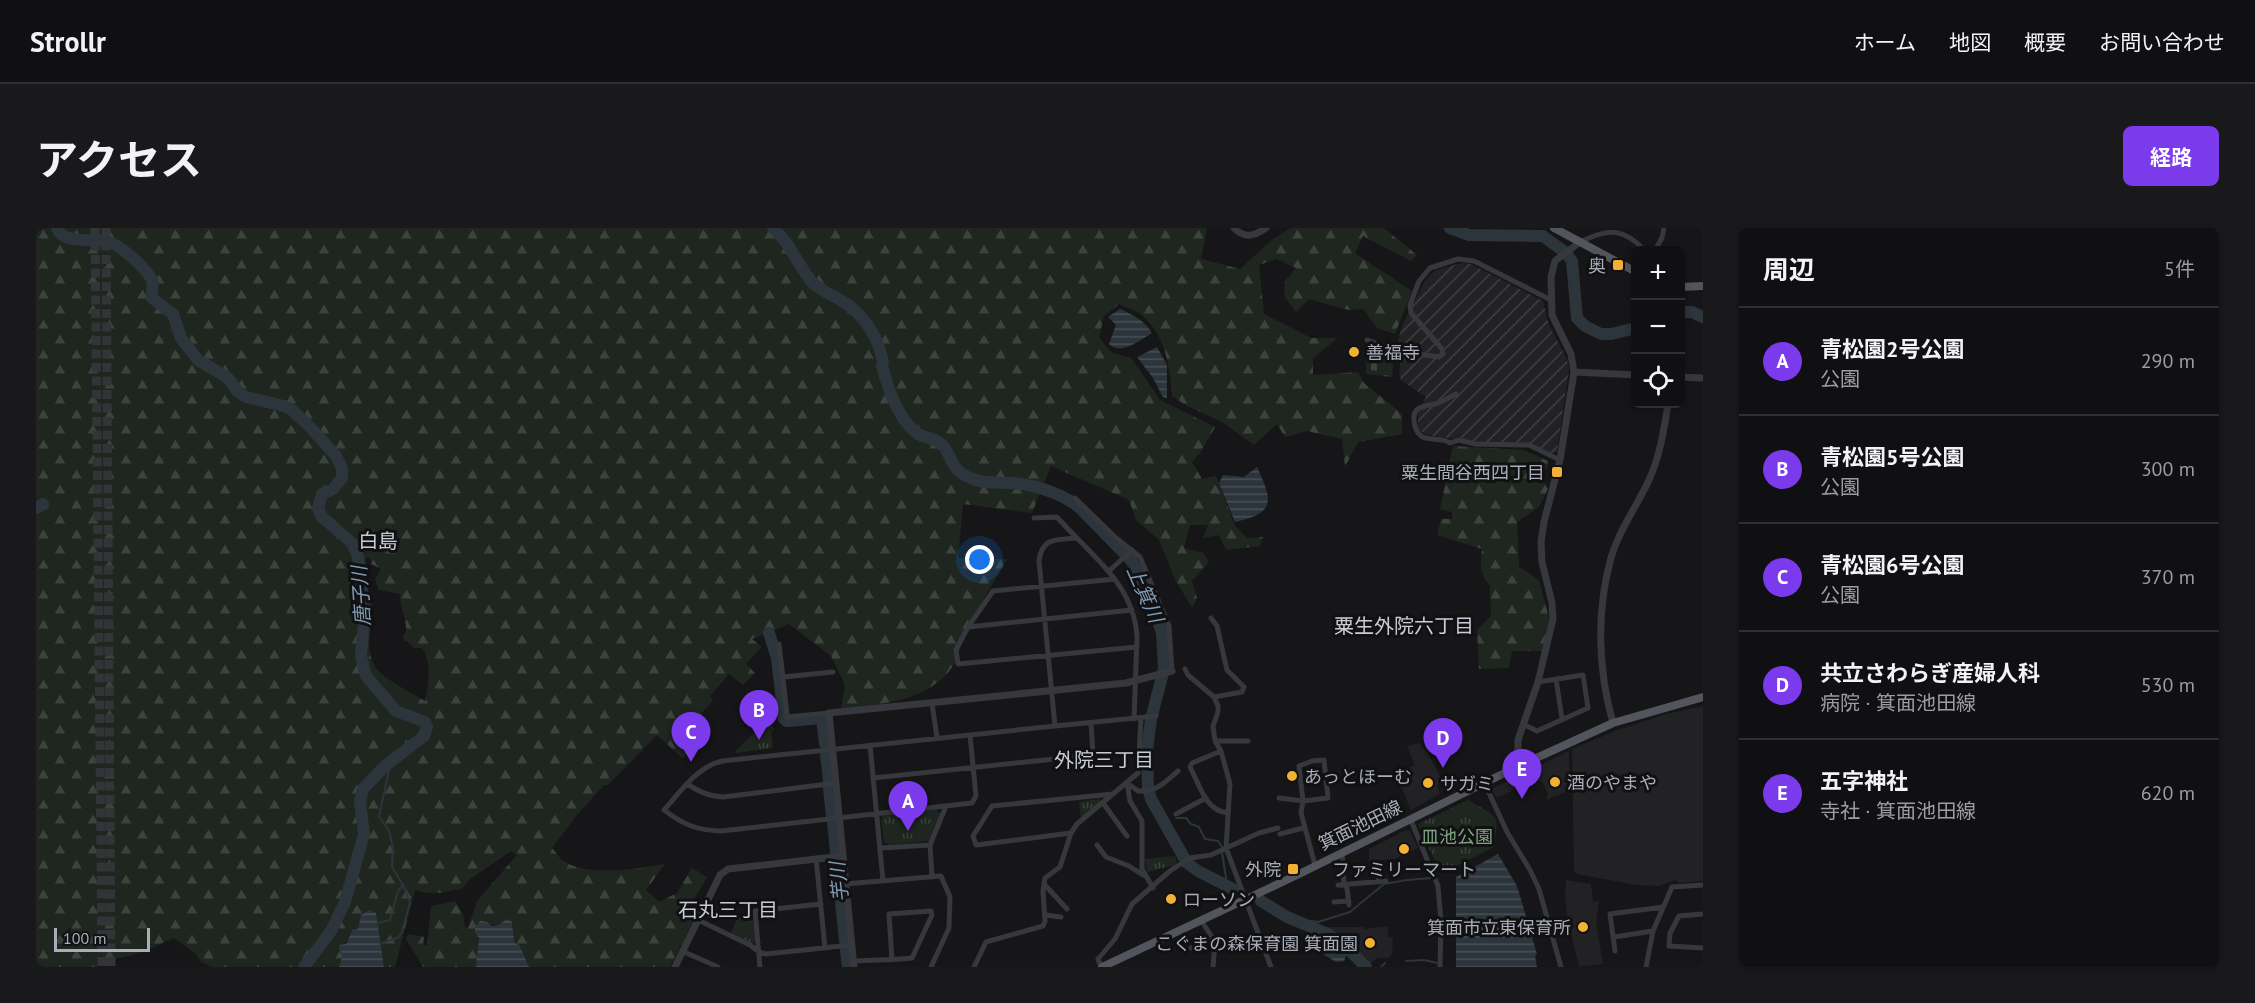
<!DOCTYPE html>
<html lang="ja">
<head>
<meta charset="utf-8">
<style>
	body { margin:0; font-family:"PT Sans","Noto Sans JP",sans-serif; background:#19191b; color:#f1f3f6 }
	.controls { position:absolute; right:18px; top:18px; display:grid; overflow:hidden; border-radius:9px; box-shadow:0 3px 9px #0003 }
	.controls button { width:54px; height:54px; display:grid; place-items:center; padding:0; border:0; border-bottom:2px solid #303032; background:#101012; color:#f1f3f6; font:30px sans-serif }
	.scale { position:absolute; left:18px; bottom:15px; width:96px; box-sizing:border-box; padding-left:6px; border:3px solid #a8adb8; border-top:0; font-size:16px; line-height:21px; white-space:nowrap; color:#a8adb8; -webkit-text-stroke:4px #111113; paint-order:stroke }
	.you { position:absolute; left:944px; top:332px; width:21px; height:21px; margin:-15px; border:4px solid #fff; border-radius:50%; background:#1a73e8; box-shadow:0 0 0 9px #1a73e833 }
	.badge { display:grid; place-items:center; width:39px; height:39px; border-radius:50%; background:#7c3aed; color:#fff; font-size:20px; font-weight:700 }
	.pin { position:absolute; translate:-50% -50px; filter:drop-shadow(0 2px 3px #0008) }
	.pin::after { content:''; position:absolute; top:32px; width:21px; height:18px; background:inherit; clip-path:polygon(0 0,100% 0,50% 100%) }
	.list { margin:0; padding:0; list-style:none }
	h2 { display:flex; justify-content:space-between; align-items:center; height:78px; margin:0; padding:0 24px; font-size:26px }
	h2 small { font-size:20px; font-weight:400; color:#9c9d9f }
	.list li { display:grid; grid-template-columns:39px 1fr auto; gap:18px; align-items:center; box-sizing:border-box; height:108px; padding:0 24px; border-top:2px solid #303032 }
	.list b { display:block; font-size:22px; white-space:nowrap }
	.list p { margin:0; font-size:20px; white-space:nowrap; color:#9c9d9f }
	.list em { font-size:20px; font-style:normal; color:#9c9d9f }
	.icon { flex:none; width:33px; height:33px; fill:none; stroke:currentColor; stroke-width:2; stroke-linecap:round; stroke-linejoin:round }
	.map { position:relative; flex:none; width:1667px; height:739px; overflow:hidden; border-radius:9px }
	header { display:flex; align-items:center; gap:36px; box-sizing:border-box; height:84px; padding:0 30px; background:#101012; border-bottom:2px solid #303032 }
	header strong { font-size:28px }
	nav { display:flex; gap:33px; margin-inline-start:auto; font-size:21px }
	.intro { display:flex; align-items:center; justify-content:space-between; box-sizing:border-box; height:144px; padding:0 36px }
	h1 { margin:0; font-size:42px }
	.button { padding:15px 27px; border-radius:9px; background:#7c3aed; color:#fff; font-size:21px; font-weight:700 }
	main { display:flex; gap:36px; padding:0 36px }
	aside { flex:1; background:#101012; border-radius:9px; box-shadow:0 3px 9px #0003 }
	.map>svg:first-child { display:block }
</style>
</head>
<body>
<header>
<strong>Strollr</strong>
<nav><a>ホーム</a><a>地図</a><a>概要</a><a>お問い合わせ</a></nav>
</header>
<div class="intro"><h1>アクセス</h1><a class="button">経路</a></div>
<main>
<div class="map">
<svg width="1667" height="739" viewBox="0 0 1667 739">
	<defs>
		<pattern id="industrial-furrows" width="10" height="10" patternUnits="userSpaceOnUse" patternTransform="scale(1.5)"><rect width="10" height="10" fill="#222225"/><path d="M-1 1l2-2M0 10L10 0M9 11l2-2" fill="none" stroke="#3f3f43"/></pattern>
		<pattern id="forest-firs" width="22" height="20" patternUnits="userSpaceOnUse" patternTransform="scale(1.5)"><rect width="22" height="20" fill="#1e261f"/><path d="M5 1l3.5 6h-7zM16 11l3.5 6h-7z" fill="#3c433d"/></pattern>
		<pattern id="cemetery-stones" width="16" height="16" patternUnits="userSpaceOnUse" patternTransform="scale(1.5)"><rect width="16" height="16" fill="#1e261f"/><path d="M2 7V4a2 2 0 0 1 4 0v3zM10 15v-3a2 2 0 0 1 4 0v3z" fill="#3c433d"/></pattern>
		<pattern id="park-tufts" width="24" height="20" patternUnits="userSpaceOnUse" patternTransform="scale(1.5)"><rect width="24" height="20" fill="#1e261f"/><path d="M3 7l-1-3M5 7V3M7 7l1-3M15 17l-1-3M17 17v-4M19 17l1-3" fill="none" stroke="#3c433d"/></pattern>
		<pattern id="water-rules" width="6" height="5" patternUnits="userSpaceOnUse" patternTransform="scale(1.5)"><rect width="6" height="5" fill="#2c353c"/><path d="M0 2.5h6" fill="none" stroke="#485056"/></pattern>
	</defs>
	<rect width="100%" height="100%" fill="#161618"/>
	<path fill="#222225" d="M1667 478V653L1643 655 1639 652 1623 658 1600 657 1541 646 1538 643 1536 521 1579 503 1630 486Z
		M1384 515 1396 532 1407 554 1401 557 1404 566 1375 582 1360 545 1379 537 1371 518Z
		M1533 523 1534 562 1510 572 1512 566 1507 555 1500 551 1461 570 1455 561Z
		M1370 602 1374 603 1382 620 1359 631 1333 633V621Z
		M1530 652 1555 656 1557 674 1563 673 1560 695 1567 736 1543 739 1531 688 1529 667Z
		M1352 698V709H1357L1356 726 1353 730H1341L1334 736 1331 731 1289 699H1327L1329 701Z"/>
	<path fill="url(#industrial-furrows)" d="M1425 35 1435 36 1507 73 1513 97 1531 131 1533 141 1521 224 1514 225 1493 216 1440 214 1423 209 1419 211 1391 207 1382 201V185L1390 169 1365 152 1363 144 1367 121 1360 120 1366 98 1390 51 1400 42Z"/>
	<path fill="url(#forest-firs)" fill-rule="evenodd" d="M0 0H1171L1165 31 1204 41 1237 11 1255 0H1348L1381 27 1375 33 1327 8 1319 25 1376 63 1359 106 1341 100 1327 81 1312 82 1273 71 1260 84 1248 68 1249 53 1260 40 1241 31 1223 37 1228 86 1275 110H1302L1277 130V147L1322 144 1328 155 1366 186V206L1322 214 1309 239 1306 211 1271 203 1249 209 1241 196 1218 217 1186 194 1151 178 1136 168C1134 140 1130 109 1108 89 1102 83 1091 80 1083 76L1068 88 1063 109 1075 124 1096 131 1124 172 1179 199 1164 225 1156 234 1166 251 1180 248 1199 298 1211 310 1227 309 1224 318 1190 322 1183 307 1167 310 1172 297H1154L1148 320 1168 325 1173 334 1156 353 1161 370 1156 380 1139 351 1123 312 1100 292 1093 272 1015 238 996 285 927 276 922 330 971 331C957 356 940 381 928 408 923 417 923 429 917 438 894 473 843 477 805 481L809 457 795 428 753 396 716 411 726 419 710 436 719 445 707 457 693 446 674 468 677 473 665 485 666 490 652 506 661 519 646 530 621 507 572 557H568L541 587 516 620C519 623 522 628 525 631 548 650 601 641 629 636L610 662 623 674 641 665 656 640 671 649 654 678 662 684 634 739H493L484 718 478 714 476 694 462 697 454 696 442 707 443 719 440 739H387L370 711 373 706 388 709 387 717H391L395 678 419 673 427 686 429 699 432 700 441 673 481 627 475 623 433 652 426 661C415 662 405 666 395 665 390 665 385 663 379 662L359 739H348L338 683 325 687 322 701 316 702 304 724 307 727 303 739H175L165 734 160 726 138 710C114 720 89 734 63 731L62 739H0ZM330 330H334L335 336 345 341 339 352 343 362 364 366C364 381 371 390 370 404L367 407 368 413H371L378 420H386C396 433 393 458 389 473 332 440 329 444 336 376L330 369Z
		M1417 218 1488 222 1512 233 1511 241 1504 247 1512 261 1503 279 1481 294 1483 339 1503 352 1513 390 1507 423H1476L1473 440 1443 441 1441 402 1455 388 1454 357C1444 348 1444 334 1446 321L1401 307 1405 291H1416V284L1404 281 1410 253 1429 255 1430 239 1413 237Z"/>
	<path fill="url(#cemetery-stones)" d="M1330 115 1358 123 1356 149 1330 146Z"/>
	<path fill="url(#park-tufts)" d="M731 493 739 501 735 504 737 520 700 525V522Z
		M1064 571 1065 574 1045 590 1043 574Z
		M1432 572 1451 583 1459 590 1461 596 1458 619 1415 641 1403 642 1382 596Z
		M899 582 905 586 893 613 854 617 848 614 845 593 847 587Z
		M1139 628 1141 635 1138 639 1135 638 1111 644 1109 631Z
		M702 688 717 693 719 713 717 716 695 705Z"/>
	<path fill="url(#water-rules)" d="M1084 81C1097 87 1108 92 1116 105 1104 112 1085 128 1073 116L1080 97 1072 89Z
		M1121 119 1131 137V170L1127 169 1117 150 1101 129Z
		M1221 239C1236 272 1241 285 1199 294L1183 255 1187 247 1208 249Z
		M1462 626 1481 658 1501 726 1499 728 1501 739H1420V649Z
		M334 682 340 685 348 739H303L307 727 303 721V717L310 716 316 702 322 701 325 687Z
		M471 691 476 694 478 714 484 718 493 739H440L443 710 439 704V699L444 693 451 694 456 698 462 697Z
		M1288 711 1311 725 1308 733 1300 734 1285 725Z"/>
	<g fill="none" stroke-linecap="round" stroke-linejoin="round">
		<path stroke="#2c353c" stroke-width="2" d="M1140 590H1150L1155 596 1163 599 1169 611 1182 613 1186 619
			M1186 624 1190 650
			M1190 655 1191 658
			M342 695 354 692 362 663 367 657
			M1273 697 1276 693 1282 694 1314 684 1348 656 1371 652 1395 650
			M1294 713 1296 709
			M344 716 363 709 366 704 374 675 367 657 356 639 357 620 353 603 343 588 355 533
			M1300 716 1302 713
			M1370 733 1388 732 1401 735
			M1345 739 1349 735"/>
		<path stroke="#2c353c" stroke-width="12" d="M21 0C28 18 58 9 73 14 84 17 111 41 116 52 118 58 115 64 116 70L137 86 145 110 162 132 192 150 202 164 210 169 248 178 256 182 275 200 300 228 306 240V250L297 261 286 266 282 280 286 289 316 315 322 329 329 385 325 428 330 448 360 483 389 494 391 499 388 508 349 538 327 561 324 574 328 606 309 674 295 703 268 739
			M737 0C754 15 761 35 775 53 784 63 795 66 806 73 827 85 843 110 847 134
			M1414 0 1433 7 1507 8 1530 25 1536 33 1541 90 1549 98 1565 106H1575L1600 100
			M1644 84H1656L1667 89
			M846 138C852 161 862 192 882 206 889 210 898 210 904 215 916 224 913 241 932 249 947 256 961 254 977 255 1000 257 1028 266 1045 281L1095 332 1106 352 1126 404 1128 441 1115 491 1111 522 1112 560 1115 571 1151 635 1162 643 1197 661
			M0 280 7 276
			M733 405 741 430 748 491 751 493 786 490 789 516
			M790 526 793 553
			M793 560 796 588
			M797 595 809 713
			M1225 673 1251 689 1292 706 1310 719 1330 739
			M810 723 812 739"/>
		<path stroke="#333438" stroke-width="9" stroke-dasharray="9 4.5" stroke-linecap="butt" d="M59 0 66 739
			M70 0 75 739"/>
		<path stroke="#37383d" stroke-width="5" d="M1544 14C1573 0 1588 0 1608 22
			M1619 22 1626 10 1628 0
			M1331 112 1366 124 1403 129 1407 126 1406 121 1375 85 1374 77 1383 53 1394 40 1422 31 1438 33 1515 72
			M1420 166C1414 169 1406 174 1399 176 1385 179 1374 179 1379 198 1380 202 1383 207 1387 209 1395 213 1406 209 1414 215L1423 212 1439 216 1493 217 1524 232
			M1039 270 1080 310 1104 329 1133 398 1136 443
			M998 290 1021 289C1054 327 1098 355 1101 409L1098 491
			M1073 343 1096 322
			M1079 351 957 363 932 399 920 422 922 436 1101 419
			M1175 390 1181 398 1191 442 1208 459 1206 464 1178 469
			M932 399 1096 382
			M743 416 751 489 793 485
			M1149 441 1152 447 1178 469 1182 478V484L1177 498 1179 513 1185 523 1194 556 1190 620 1235 739
			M747 449 797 444
			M1520 451 1526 491
			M896 475 901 510
			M1487 496 1501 503 1552 480 1547 447 1502 454
			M1019 498 1003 333C1006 309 1020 312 1040 310
			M934 507 940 568 936 575 685 603C660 602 648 597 628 582 645 563 661 539 686 533L1019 498 1120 488
			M1179 513H1212
			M834 517 847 653
			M1185 523 1156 535 1154 539C1164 557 1169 583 1192 585
			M837 550 1057 527 1055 495
			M1448 554 1471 604 1494 642 1503 661 1525 739
			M1091 555 1094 573 1106 593V641L1117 660
			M1091 555 1102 563C1121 564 1129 554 1142 543
			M651 556C664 564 672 568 687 569L800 555
			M1243 570 1267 573 1292 570 1288 532 1276 533 1263 538 1267 573 1265 585 1279 637
			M1067 575 1091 608
			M1140 586 1170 570
			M1374 590 1402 658 1405 694 1404 739
			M1035 605 940 617 937 608 956 578 1077 566
			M1244 606 1267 600
			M1061 617 1070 629 1093 638 1107 647
			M845 620 894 617
			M1306 624 1308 656 1311 660 1313 677
			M780 630 789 720
			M1342 644 1343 654
			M896 648 894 617 910 578
			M809 656 905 648 914 669 913 700 895 739
			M1008 656 1031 681
			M1302 657 1350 653
			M1298 674 1313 673
			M1667 686 1643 688 1634 705 1633 718 1667 720
			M1009 687 1025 689
			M662 692 714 717 723 724 730 726 815 717
			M1165 692 1179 714 1177 739
			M1578 709 1617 703
			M1155 720H1160L1177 711
			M646 723 682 739
			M1579 723 1574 686 1627 679
			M817 733C837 732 856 732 876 730L896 687 895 683 853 686 856 732
			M724 739 719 683 785 676
			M938 739 950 714 1007 698 1009 693 1007 663 1009 650 1024 639 1035 605 1041 596 1102 545 1105 490
			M1065 739 1062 731 1079 711 1096 676 1134 643 1154 630 1175 627 1223 605 1242 600
			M1610 739 1617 703 1636 659 1667 657"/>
		<path stroke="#37383d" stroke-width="7" d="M1198 0C1208 11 1219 8 1230 0
			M1538 144 1600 147
			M1644 149 1667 150
			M1577 495C1562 442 1560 384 1575 330 1583 302 1601 278 1613 252 1624 228 1628 201 1632 176
			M1485 537 1482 525V512L1502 454 1517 391 1516 375 1506 334 1505 314 1508 294 1524 232 1538 144 1535 126 1516 87 1515 49 1519 33 1544 14
			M639 739 684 647 692 641 807 628
			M818 739 793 485 1090 455 1136 443"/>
		<path stroke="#53555c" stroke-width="8" d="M1518 0 1600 44
			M1644 59 1667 58
			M1066 739 1259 648 1485 537 1577 495 1667 469"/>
	</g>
	<g fill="#f2b134" stroke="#111113" stroke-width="2">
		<rect x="1576" y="31" width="12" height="12" rx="3"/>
		<circle cx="1318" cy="124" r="6"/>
		<rect x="1515" y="238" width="12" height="12" rx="3"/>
		<circle cx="1256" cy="548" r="6"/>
		<circle cx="1519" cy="554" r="6"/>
		<circle cx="1392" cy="555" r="6"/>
		<circle cx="1368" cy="621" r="6"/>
		<rect x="1251" y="635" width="12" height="12" rx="3"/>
		<circle cx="1135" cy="671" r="6"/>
		<circle cx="1547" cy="699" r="6"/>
		<circle cx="1334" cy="715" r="6"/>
	</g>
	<g text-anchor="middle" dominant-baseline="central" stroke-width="6" stroke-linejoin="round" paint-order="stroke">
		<g font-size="18" fill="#a8adb8" stroke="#111113" text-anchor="end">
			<text x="1570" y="37">奥</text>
			<text x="1330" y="124" text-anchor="start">善福寺</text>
			<text x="1509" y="244">粟生間谷西四丁目</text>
			<text x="1268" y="548" text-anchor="start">あっとほーむ</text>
			<text x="1531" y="554" text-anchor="start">酒のやまや</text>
			<text x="1404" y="555" text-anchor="start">サガミ</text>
			<text x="1245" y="641">外院</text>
			<text x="1368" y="641" text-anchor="middle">ファミリーマート</text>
			<text x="1147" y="671" text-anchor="start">ローソン</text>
			<text x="1535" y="699">箕面市立東保育所</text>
			<text x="1322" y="715">こぐまの森保育園 箕面園</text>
		</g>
		<g font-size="18" fill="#a8adb8" stroke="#111113">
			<text transform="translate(1324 597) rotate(-26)">箕面池田線</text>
		</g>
		<g font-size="18" fill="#7fa381" stroke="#111113">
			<text x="1421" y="608">皿池公園</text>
		</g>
		<g font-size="20" fill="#c9ccd4" stroke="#111113">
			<text x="342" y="313">白島</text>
			<text x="1368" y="398">粟生外院六丁目</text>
			<text x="1068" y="532">外院三丁目</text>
			<text x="692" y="682">石丸三丁目</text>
		</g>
		<g font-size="20" font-style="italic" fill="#7f9bb3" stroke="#111113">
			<text transform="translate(1109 366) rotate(66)">上箕川</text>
			<text transform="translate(325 368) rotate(-94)">唐子川</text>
			<text transform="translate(803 654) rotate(-96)">芋川</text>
		</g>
	</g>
</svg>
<div class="controls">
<button>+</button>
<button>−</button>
<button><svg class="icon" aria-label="locate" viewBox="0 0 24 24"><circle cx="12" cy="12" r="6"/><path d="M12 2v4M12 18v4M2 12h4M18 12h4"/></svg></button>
</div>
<div class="scale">100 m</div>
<div class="you"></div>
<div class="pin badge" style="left:872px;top:603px">A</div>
<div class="pin badge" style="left:723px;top:512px">B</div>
<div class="pin badge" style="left:655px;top:534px">C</div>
<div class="pin badge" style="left:1407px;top:540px">D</div>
<div class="pin badge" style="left:1486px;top:571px">E</div>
</div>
<aside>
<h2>周辺<small>5件</small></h2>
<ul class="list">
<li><span class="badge">A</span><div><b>青松園2号公園</b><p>公園</p></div><em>290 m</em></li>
<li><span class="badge">B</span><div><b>青松園5号公園</b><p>公園</p></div><em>300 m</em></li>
<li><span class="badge">C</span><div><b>青松園6号公園</b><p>公園</p></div><em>370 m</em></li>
<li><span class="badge">D</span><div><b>共立さわらぎ産婦人科</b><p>病院 · 箕面池田線</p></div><em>530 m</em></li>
<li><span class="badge">E</span><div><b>五字神社</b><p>寺社 · 箕面池田線</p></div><em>620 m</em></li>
</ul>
</aside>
</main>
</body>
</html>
